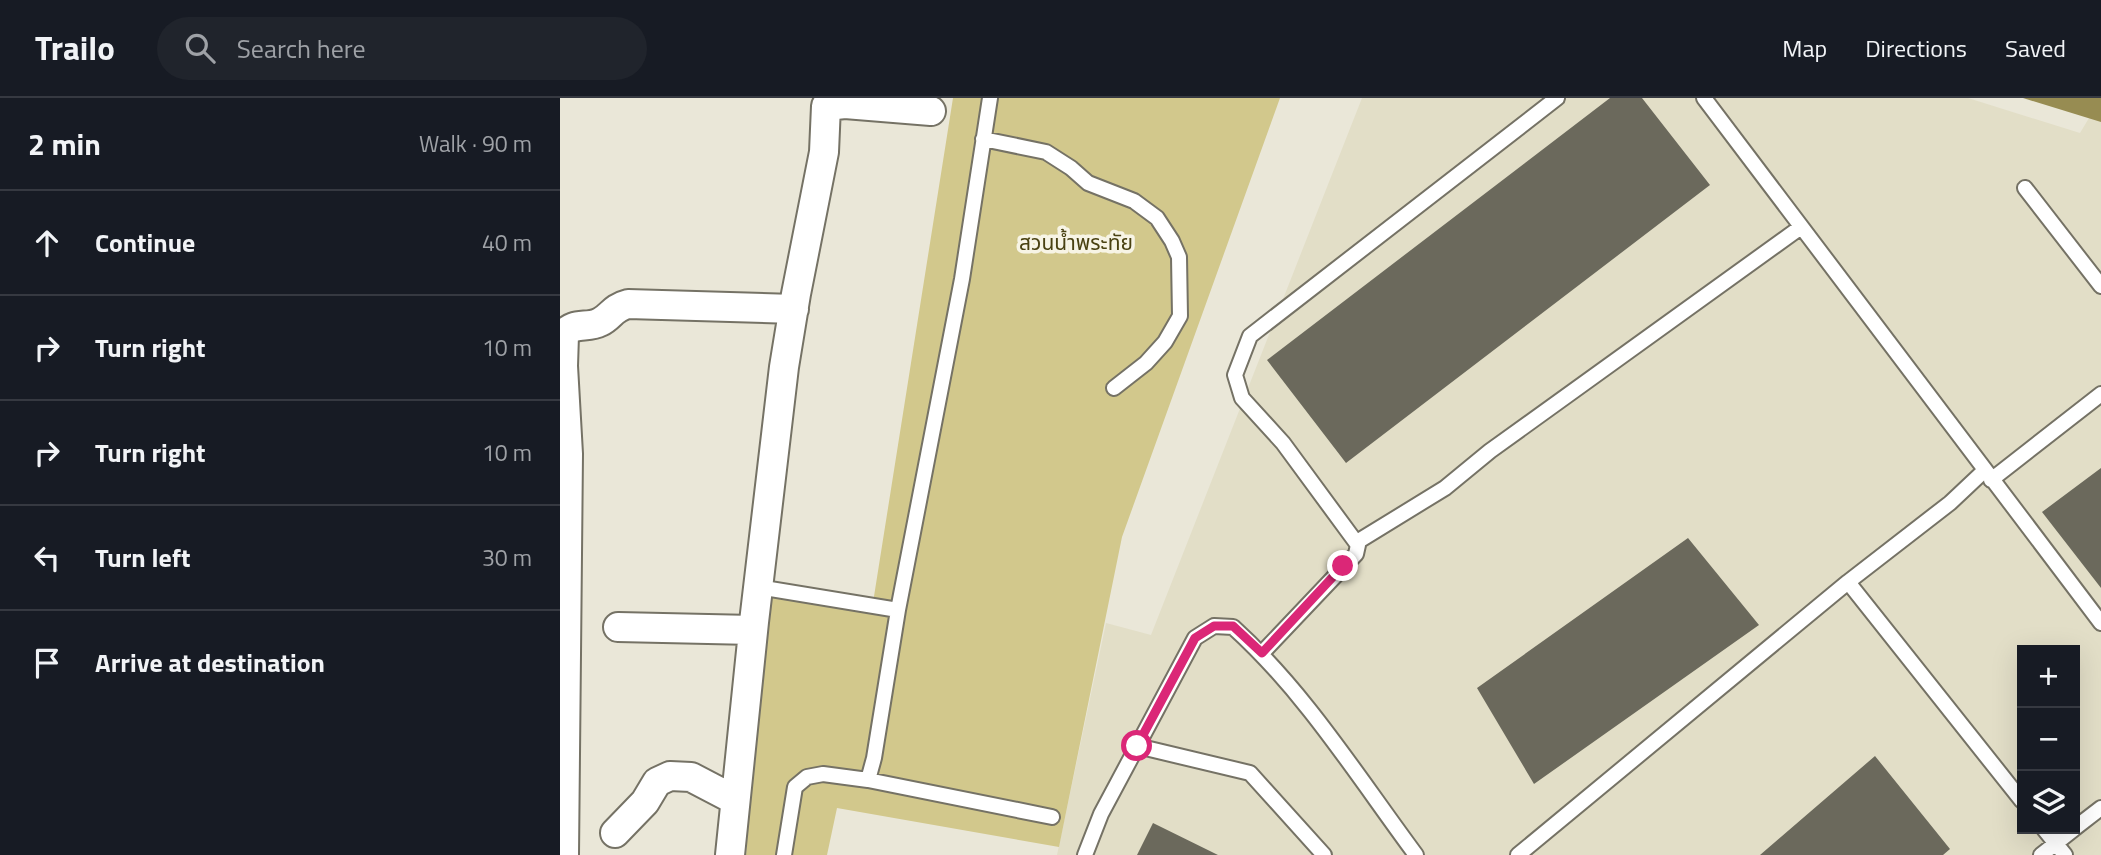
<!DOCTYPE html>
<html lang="en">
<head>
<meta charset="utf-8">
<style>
	body { margin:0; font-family:"Titillium Web","Noto Sans Thai",sans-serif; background:#20242c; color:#f1f3f6 }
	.controls { position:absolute; right:21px; bottom:21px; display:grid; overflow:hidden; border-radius:0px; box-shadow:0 7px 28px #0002 }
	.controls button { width:63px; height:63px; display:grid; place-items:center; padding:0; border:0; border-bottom:2px solid #363941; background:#171b24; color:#f1f3f6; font:35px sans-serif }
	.stop { position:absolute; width:21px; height:21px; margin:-16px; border:5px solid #db2777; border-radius:50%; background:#fff }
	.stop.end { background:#db2777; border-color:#fff; box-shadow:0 2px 7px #0008 }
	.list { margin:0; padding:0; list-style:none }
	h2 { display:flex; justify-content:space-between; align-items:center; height:91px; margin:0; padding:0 28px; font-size:30px }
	h2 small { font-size:23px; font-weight:400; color:#9ea1a6 }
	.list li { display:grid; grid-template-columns:46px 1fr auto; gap:21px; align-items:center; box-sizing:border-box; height:105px; padding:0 28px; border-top:2px solid #363941 }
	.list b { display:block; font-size:26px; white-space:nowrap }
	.list em { font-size:23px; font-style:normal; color:#9ea1a6 }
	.icon { flex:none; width:38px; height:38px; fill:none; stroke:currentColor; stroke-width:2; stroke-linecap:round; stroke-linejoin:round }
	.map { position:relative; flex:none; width:1541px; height:757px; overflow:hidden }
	header { display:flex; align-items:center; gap:42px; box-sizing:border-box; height:98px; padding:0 35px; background:#171b24; border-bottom:2px solid #363941 }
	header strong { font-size:33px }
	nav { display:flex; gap:38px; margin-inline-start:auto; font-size:24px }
	.search { width:490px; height:63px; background:#20242c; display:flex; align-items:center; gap:18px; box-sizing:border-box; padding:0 24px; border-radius:38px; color:#9ea1a6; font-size:26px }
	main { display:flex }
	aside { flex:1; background:#171b24 }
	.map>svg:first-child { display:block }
</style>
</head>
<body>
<header>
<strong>Trailo</strong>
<div class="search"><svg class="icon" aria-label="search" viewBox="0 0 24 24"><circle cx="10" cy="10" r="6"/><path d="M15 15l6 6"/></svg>Search here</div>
<nav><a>Map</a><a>Directions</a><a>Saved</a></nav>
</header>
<main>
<aside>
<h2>2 min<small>Walk · 90 m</small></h2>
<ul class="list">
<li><svg class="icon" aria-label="ahead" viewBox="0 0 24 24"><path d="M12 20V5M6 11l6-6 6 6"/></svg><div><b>Continue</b></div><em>40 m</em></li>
<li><svg class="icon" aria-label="right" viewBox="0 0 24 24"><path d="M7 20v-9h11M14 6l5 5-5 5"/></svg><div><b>Turn right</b></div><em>10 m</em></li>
<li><svg class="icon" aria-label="right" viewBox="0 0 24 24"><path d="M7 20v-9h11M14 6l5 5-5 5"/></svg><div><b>Turn right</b></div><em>10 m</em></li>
<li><svg class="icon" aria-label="left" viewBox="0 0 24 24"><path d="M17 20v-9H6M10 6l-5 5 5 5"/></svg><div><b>Turn left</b></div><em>30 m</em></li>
<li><svg class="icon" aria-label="arrive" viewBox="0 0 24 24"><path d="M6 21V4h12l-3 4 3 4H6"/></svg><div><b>Arrive at destination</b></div></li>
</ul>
</aside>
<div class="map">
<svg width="1541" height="757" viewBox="0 0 1541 757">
	<rect width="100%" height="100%" fill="#eae7d8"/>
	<path fill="#e2dec7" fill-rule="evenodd" d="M802 0H1408L1520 35 1541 0V757H497L546 525 591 537ZM1462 552H1515V731H1462Z"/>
	<path fill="#d2c88c" d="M393 0H720L562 439 499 749 277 710 267 757H186L206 497 312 511Z"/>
	<path fill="#978c52" d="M1463 0H1541V24Z"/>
	<path fill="#6b695c" d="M1050 0H1082L1150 87 786 365 707 262Z
		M1541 370V490L1482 414Z
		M1128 440 1199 527 974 686 917 590Z
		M1315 658 1390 751 1383 757H1200Z
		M593 725 658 757H577Z"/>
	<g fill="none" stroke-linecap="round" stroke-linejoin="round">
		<defs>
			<path id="service" d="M1144 0 1541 525
				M423 41 486 54 511 70 528 85 574 103 597 120 612 143 619 159 620 218 605 244 586 265 554 290
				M1465 90 1541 188
				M1431 382 1541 296
				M797 444 885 390 930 353 1241 129
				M1288 484 1462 703
				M198 489 338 512
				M702 555 796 456 798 447 723 345 682 300 675 277 690 238 997 0
				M577 648 690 675 764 757
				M308 682 314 660 338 512 402 181 430 0
				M1515 730 1541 710
				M1484 731 1505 757
				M224 757 235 689 247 679 263 676 308 682 492 719
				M525 757 541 716 635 540 654 528 673 529C745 594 798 679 856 757
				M958 757 1288 484 1390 405 1424 373
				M1481 757 1514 731"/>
			<path id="minor" d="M58 529 193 532
				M55 735 85 704 97 684 110 678 131 679 175 702
				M4 757 8 356 3 268 4 237C13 223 27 231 40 224 51 219 52 210 68 206L234 211
				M170 757 194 524 224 269 236 196 264 54 266 8 285 6 371 13"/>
		</defs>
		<use href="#service" stroke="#757265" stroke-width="18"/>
		<use href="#minor" stroke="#757265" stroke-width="32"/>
		<use href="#service" stroke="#fff" stroke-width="14"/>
		<use href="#minor" stroke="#fff" stroke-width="28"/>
	</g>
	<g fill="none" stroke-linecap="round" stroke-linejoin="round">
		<path stroke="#db2777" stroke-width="9" d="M577 648 635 540 654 528H673L702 555 783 468"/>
	</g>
	<g text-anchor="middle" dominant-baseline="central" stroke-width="7" stroke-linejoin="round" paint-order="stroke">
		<g font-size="21" fill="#494111" stroke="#f7f4e5">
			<text x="516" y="144">สวนน้ำพระทัย</text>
		</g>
	</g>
</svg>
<div class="controls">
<button>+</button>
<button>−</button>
<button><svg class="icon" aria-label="layers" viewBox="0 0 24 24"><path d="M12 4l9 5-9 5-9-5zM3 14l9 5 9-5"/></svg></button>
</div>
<div class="stop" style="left:577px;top:648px"></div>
<div class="stop end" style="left:783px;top:468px"></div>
</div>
</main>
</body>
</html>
